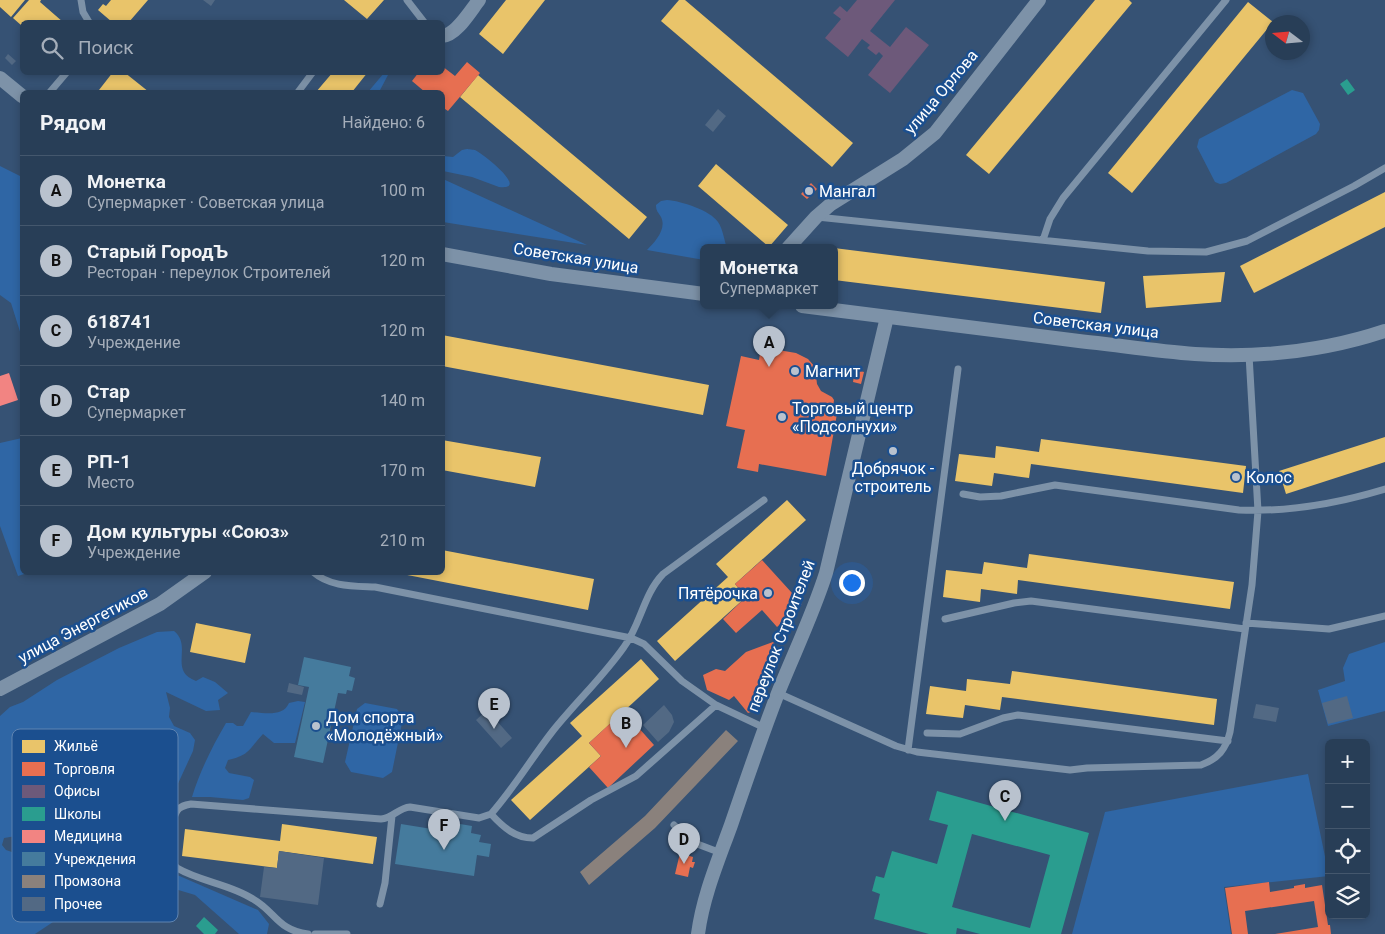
<!DOCTYPE html>
<html lang="ru">
<head>
<meta charset="utf-8">
<style>
	body { margin:0; font-family:Roboto,sans-serif; background:#344961; color:#f1f3f6 }
	.controls { position:absolute; right:15px; bottom:15px; display:grid; overflow:hidden; border-radius:8px; box-shadow:0 2px 8px #0003 }
	.controls button { width:45px; height:45px; display:grid; place-items:center; padding:0; border:0; border-bottom:1px solid #44576d; background:#283e57; color:#f1f3f6; font:25px sans-serif }
	.compass { position:absolute; left:1265px; top:15px; width:45px; height:45px; border-radius:50%; background:#283e57; box-shadow:0 2px 8px #0003; rotate:286deg }
	.you { position:absolute; left:851px; top:582px; width:18px; height:18px; margin:-12px; border:4px solid #fff; border-radius:50%; background:#1a73e8; box-shadow:0 0 0 8px #1a73e833 }
	.badge { display:grid; place-items:center; width:32px; height:32px; border-radius:50%; background:#b9c2ce; color:#111; font-size:16px; font-weight:700 }
	.pin { position:absolute; translate:-50% -41px; filter:drop-shadow(0 1px 2px #0008) }
	.pin::after { content:''; position:absolute; top:26px; width:18px; height:15px; background:inherit; clip-path:polygon(0 0,100% 0,50% 100%) }
	.popup { position:absolute; left:700px; top:244px; width:138px; height:65px; box-sizing:border-box; display:grid; place-content:center; border-radius:8px; background:#283e57; filter:drop-shadow(0 1px 4px #0005); font-size:16px; white-space:nowrap; color:#a5aeba }
	.popup b { font-size:19px; color:#f1f3f6 }
	.popup::after { content:''; position:absolute; left:50%; top:100%; margin-left:-10px; border:10px solid transparent; border-top-color:#283e57 }
	.list { margin:0; padding:0; list-style:none }
	h2 { display:flex; justify-content:space-between; align-items:center; height:65px; margin:0; padding:0 20px; font-size:21px }
	h2 small { font-size:16px; font-weight:400; color:#a5aeba }
	.list li { display:grid; grid-template-columns:32px 1fr auto; gap:15px; align-items:center; box-sizing:border-box; height:70px; padding:0 20px; border-top:1px solid #44576d }
	.list b { display:block; font-size:19px; white-space:nowrap }
	.list p { margin:0; font-size:16px; white-space:nowrap; color:#a5aeba }
	.list em { font-size:16px; font-style:normal; color:#a5aeba }
	.icon { flex:none; width:28px; height:28px; fill:none; stroke:currentColor; stroke-width:2; stroke-linecap:round; stroke-linejoin:round }
	.map { position:relative; flex:none; width:1385px; height:934px; overflow:hidden }
	.search { position:absolute; background:#283e57; box-shadow:0 2px 8px #0003; left:20px; top:20px; width:425px; height:55px; display:flex; align-items:center; gap:12px; box-sizing:border-box; padding:0 18px; border-radius:8px; color:#a5aeba; font-size:19px }
	.panel { position:absolute; background:#283e57; box-shadow:0 2px 8px #0003; left:20px; top:90px; width:425px; height:485px; border-radius:8px }
	.map>svg:first-child { display:block }
</style>
</head>
<body>
<div class="map">
<svg width="1385" height="934" viewBox="0 0 1385 934">
	<rect width="100%" height="100%" fill="#365274"/>
	<path fill="#2f66a5" d="M384 73H387L388 75 379 92H368Z
		M1292 90 1303 93 1320 124 1319 130 1316 134 1226 183 1220 184 1215 182 1197 147 1199 139Z
		M467 149C468 149 474 150 475 150 482 153 531 191 499 187L472 177 443 171V156L453 157 462 150Z
		M0 166 22 177V338L11 303 0 295Z
		M443 179 587 245 443 222Z
		M667 200C681 201 710 210 718 222 723 229 724 240 727 248H704V260L647 250C655 242 667 229 661 217 658 212 656 211 656 205L661 201Z
		M22 438V572L27 573 18 576 0 526V443Z
		M174 631C193 646 168 671 196 681L203 677 215 682 228 693 218 700 220 710 206 711 166 692 170 708 169 717 174 726 190 733 195 740 193 751 170 801 163 806 114 814 92 817 57 814 95 837C89 840 81 847 74 849 55 855 32 844 16 836L4 838 2 845 6 850C22 855 72 875 85 870 99 864 112 841 117 828L125 824 161 831 164 835C165 849 156 861 168 871L258 910 269 924 267 934H239L195 895 125 874 35 934H0V716L10 707 23 702 57 680 119 648 157 632Z
		M1385 642V711L1328 726 1318 690 1345 681 1343 668 1349 654Z
		M298 701 305 702 295 743H274L263 734C248 750 250 755 228 760L225 768 229 773 250 777 254 780 249 798 243 800 210 797H192C200 771 212 747 226 723H233L237 726H243L251 712C265 713 283 717 289 703Z
		M365 703 397 709 403 718 392 772 383 778 351 772 345 762 357 709Z
		M1308 774 1329 876 1224 887 1231 934H1072L1105 812Z"/>
	<path fill="#e9c46a" d="M0 0H25L11 17 0 7Z
		M29 0H41L40 2 63 22H22V26L13 18Z
		M111 0H148L129 22H112L98 10 103 4 106 6Z
		M344 0H384L367 19Z
		M506 0H545L503 54 479 34Z
		M679 0H685L853 143 832 167 661 21Z
		M1095 0H1129L1132 3 989 174 966 155Z
		M1248 2 1273 22 1132 193 1108 173Z
		M113 72H124L149 92H102L99 90Z
		M333 72H368L352 92H316Z
		M478 75 647 217 629 239 460 97Z
		M716 164 788 225 769 247 698 186Z
		M1385 192V227L1254 293 1240 266Z
		M807 245 823 247V248H807Z
		M834 248 1105 282 1101 313 834 280Z
		M1225 272 1221 302 1146 308 1143 276Z
		M442 335 709 385 703 415 442 366Z
		M1385 437V462L1286 494 1279 471Z
		M1041 439 1246 466 1243 493 1031 464 1029 478 994 473 992 486 955 481 959 454 995 458 996 446 1039 452Z
		M442 440 541 457 535 487 442 470Z
		M787 500 806 520 735 584 746 597 675 661 657 641 728 577 716 564Z
		M442 550 594 579 588 610 397 573 442 572Z
		M1029 554 1234 582 1230 609 1018 580 1017 594 981 589 980 602 943 597 946 570 982 574 984 562 1027 568Z
		M196 623 251 634 245 663 190 652Z
		M641 659 659 679 589 743 601 756 530 820 511 800 582 736 570 723Z
		M1012 671 1217 699 1214 725 1002 697 1000 710 965 705 963 718 926 714 930 686 966 691 967 679 1010 684Z
		M282 824 377 837 373 864 279 851 277 868 182 856 185 829 280 841Z"/>
	<path fill="#e76f51" d="M467 62 480 73 448 111 442 107V92H425L412 81 419 72H442V66L455 76Z
		M811 183 817 189 807 199 801 194Z
		M761 347 796 353 808 359 815 367 817 384 821 391 832 397 834 400 833 407 838 408 826 476 759 464 758 472 737 468 745 430 726 426 741 356 759 360Z
		M855 370 864 372 861 384 853 382Z
		M762 560 802 604 777 627 762 610 736 633 723 619 746 597 735 584Z
		M773 642 782 653 772 675H770L760 695 762 697 756 710 748 713 734 696 729 700 707 690 703 675 716 669 725 671 746 652Z
		M615 719 629 734 637 726 654 745 608 788 589 767 601 756 589 743Z
		M680 853 693 857 692 862H695L693 868 690 867 688 877 675 874Z
		M1269 882 1270 892 1294 888V886L1305 884V888L1322 885 1328 925H1330L1331 934H1275L1318 927 1314 901 1245 911 1248 934H1232L1225 888Z"/>
	<path fill="#6d597a" d="M857 0H895L870 31 890 47 906 27 929 45 890 93 868 75 883 56 879 52 876 55 867 48 870 45 862 39 848 57 825 38 841 19 833 13 840 6 847 12Z"/>
	<path fill="#2a9d8f" fill-rule="evenodd" d="M1347 79 1355 90 1348 95 1340 84Z
		M937 791 1089 833 1061 934H980L957 928 956 934H929L874 919 880 894 872 891 876 876 884 878 892 851 937 864 948 825 929 820ZM972 834 1050 855 1030 928 952 907Z
		M204 917 218 930 215 934H204L196 926Z"/>
	<path fill="#f28482" d="M9 373 18 400 0 406V376Z"/>
	<path fill="#457b9d" d="M304 657 351 667 349 676 355 678 352 691 347 690 346 694 338 693 323 763 294 757 309 687 298 685Z
		M401 824 438 830 439 824 459 827 460 824 472 826 471 833 481 835 479 842 491 844 489 857 477 855 474 876 395 864Z"/>
	<path fill="#8a817c" d="M726 730 738 741 655 828 589 885 580 872 645 816Z"/>
	<path fill="#526984" d="M203 0H215L211 6Z
		M8 54 16 61 12 65 5 58Z
		M718 109 726 116 713 132 705 125Z
		M289 683 304 687 302 695 287 692Z
		M1347 696 1353 718 1328 724 1322 703Z
		M1256 704 1279 708 1276 722 1253 718Z
		M664 705 672 715 674 722 669 732 658 742 643 725Z
		M487 710 512 738 501 748 476 720Z
		M279 851 324 858 318 905 260 897 264 867 277 868Z"/>
	<g fill="none" stroke-linecap="round" stroke-linejoin="round">
		<path stroke="#7d92a8" stroke-width="7" d="M81 0 83 12 89 22
			M407 0 424 22
			M50 92 67 72
			M298 92 313 72
			M817 217 1148 251 1206 252 1247 241 1354 186 1385 168
			M1043 240 1050 219 1063 198 1226 0
			M963 494 980 497 1001 496 1055 485 1239 510C1287 512 1339 503 1385 489
			M313 572C330 587 353 586 375 587L631 638 644 644 682 681 716 705
			M945 619 1014 603 1031 601 1245 629
			M1246 623 1329 629 1385 616
			M778 693 896 746 917 752 1070 770 1087 768 1201 765C1218 759 1226 749 1230 732L1252 585 1258 511 1249 355
			M927 733 960 734 1003 718 1018 715 1228 741
			M908 750 958 369
			M491 814C514 788 531 759 552 732 575 703 603 677 624 647 641 624 643 595 663 574L764 500
			M674 825 692 842 721 853
			M380 904 385 883 392 816
			M308 934C277 930 276 912 253 899 230 884 201 882 177 868 173 864 170 860 169 855 168 846 172 819 177 811 180 806 185 805 191 804L381 819C393 818 398 808 410 807L479 818 491 814C503 827 515 838 533 838L591 800 636 776 716 705 765 728
			M315 934H347"/>
		<path stroke="#7d92a8" stroke-width="14" d="M442 36C456 36 471 10 479 0
			M0 78 22 96
			M788 248 816 217 831 204 903 159 935 133 1039 0
			M442 254 551 274 704 294
			M802 306C894 317 986 330 1079 341 1117 345 1156 351 1195 354 1258 358 1325 351 1385 331
			M0 689 160 604 205 572
			M698 934C703 896 718 861 731 825 746 781 761 737 778 693 794 653 813 614 826 573L887 317"/>
	</g>
	<g fill="#b9c2ce" stroke="#1b4f8f" stroke-width="2">
		<circle cx="809" cy="191" r="5"/>
		<circle cx="795" cy="371" r="5"/>
		<circle cx="782" cy="417" r="5"/>
		<circle cx="893" cy="451" r="5"/>
		<circle cx="1236" cy="477" r="5"/>
		<circle cx="768" cy="593" r="5"/>
		<circle cx="316" cy="726" r="5"/>
	</g>
	<g text-anchor="middle" dominant-baseline="central" stroke-width="5" stroke-linejoin="round" paint-order="stroke">
		<g font-size="16" fill="#fff" stroke="#1b4f8f">
			<text transform="translate(941 92) rotate(-50)">улица Орлова</text>
			<text transform="translate(576 258) rotate(9)">Советская улица</text>
			<text transform="translate(1096 325) rotate(7)">Советская улица</text>
			<text transform="translate(83 625) rotate(-28)">улица Энергетиков</text>
			<text transform="translate(781 636) rotate(-69)">переулок Строителей</text>
		</g>
		<g font-size="16" fill="#fff" stroke="#1b4f8f" text-anchor="start">
			<text x="819" y="191">Мангал</text>
			<text x="805" y="371">Магнит</text>
			<text x="792" y="408">Торговый центр<tspan x="792" dy="18">«Подсолнухи»</tspan></text>
			<text x="893" y="468" text-anchor="middle">Добрячок -<tspan x="893" dy="18">строитель</tspan></text>
			<text x="1246" y="477">Колос</text>
			<text x="758" y="593" text-anchor="end">Пятёрочка</text>
			<text x="326" y="717">Дом спорта<tspan x="326" dy="18">«Молодёжный»</tspan></text>
		</g>
	</g>
	<rect x="12" y="729" width="166" height="193" rx="8" fill="#1b4f8f" stroke="#5f84b1" stroke-width="1"/>
	<rect x="22" y="740" width="23" height="13" fill="#e9c46a"/>
	<rect x="22" y="762" width="23" height="14" fill="#e76f51"/>
	<rect x="22" y="785" width="23" height="13" fill="#6d597a"/>
	<rect x="22" y="807" width="23" height="14" fill="#2a9d8f"/>
	<rect x="22" y="830" width="23" height="13" fill="#f28482"/>
	<rect x="22" y="852" width="23" height="14" fill="#457b9d"/>
	<rect x="22" y="875" width="23" height="13" fill="#8a817c"/>
	<rect x="22" y="897" width="23" height="14" fill="#526984"/>
	<g font-size="14" fill="#fff">
		<text x="54" y="751">Жильё</text>
		<text x="54" y="774">Торговля</text>
		<text x="54" y="796">Офисы</text>
		<text x="54" y="819">Школы</text>
		<text x="54" y="841">Медицина</text>
		<text x="54" y="864">Учреждения</text>
		<text x="54" y="886">Промзона</text>
		<text x="54" y="909">Прочее</text>
	</g>
</svg>
<div class="controls">
<button>+</button>
<button>−</button>
<button><svg class="icon" aria-label="locate" viewBox="0 0 24 24"><circle cx="12" cy="12" r="6"/><path d="M12 2v4M12 18v4M2 12h4M18 12h4"/></svg></button>
<button><svg class="icon" aria-label="layers" viewBox="0 0 24 24"><path d="M12 4l9 5-9 5-9-5zM3 14l9 5 9-5"/></svg></button>
</div>
<svg class="compass" viewBox="-18 -18 36 36"><path d="M0-13l5 13h-10z" fill="#e53935"/><path d="M0 13l5-13h-10z" fill="#a5aeba"/></svg>
<div class="you"></div>
<div class="pin badge" style="left:769px;top:367px">A</div>
<div class="popup"><b>Монетка</b>Супермаркет</div>
<div class="pin badge" style="left:626px;top:748px">B</div>
<div class="pin badge" style="left:1005px;top:821px">C</div>
<div class="pin badge" style="left:684px;top:864px">D</div>
<div class="pin badge" style="left:494px;top:729px">E</div>
<div class="pin badge" style="left:444px;top:850px">F</div>
<div class="search"><svg class="icon" aria-label="search" viewBox="0 0 24 24"><circle cx="10" cy="10" r="6"/><path d="M15 15l6 6"/></svg>Поиск</div>
<section class="panel">
<h2>Рядом<small>Найдено: 6</small></h2>
<ul class="list">
<li><span class="badge">A</span><div><b>Монетка</b><p>Супермаркет · Советская улица</p></div><em>100 m</em></li>
<li><span class="badge">B</span><div><b>Старый ГородЪ</b><p>Ресторан · переулок Строителей</p></div><em>120 m</em></li>
<li><span class="badge">C</span><div><b>618741</b><p>Учреждение</p></div><em>120 m</em></li>
<li><span class="badge">D</span><div><b>Стар</b><p>Супермаркет</p></div><em>140 m</em></li>
<li><span class="badge">E</span><div><b>РП-1</b><p>Место</p></div><em>170 m</em></li>
<li><span class="badge">F</span><div><b>Дом культуры «Союз»</b><p>Учреждение</p></div><em>210 m</em></li>
</ul>
</section>
</div>
</body>
</html>
